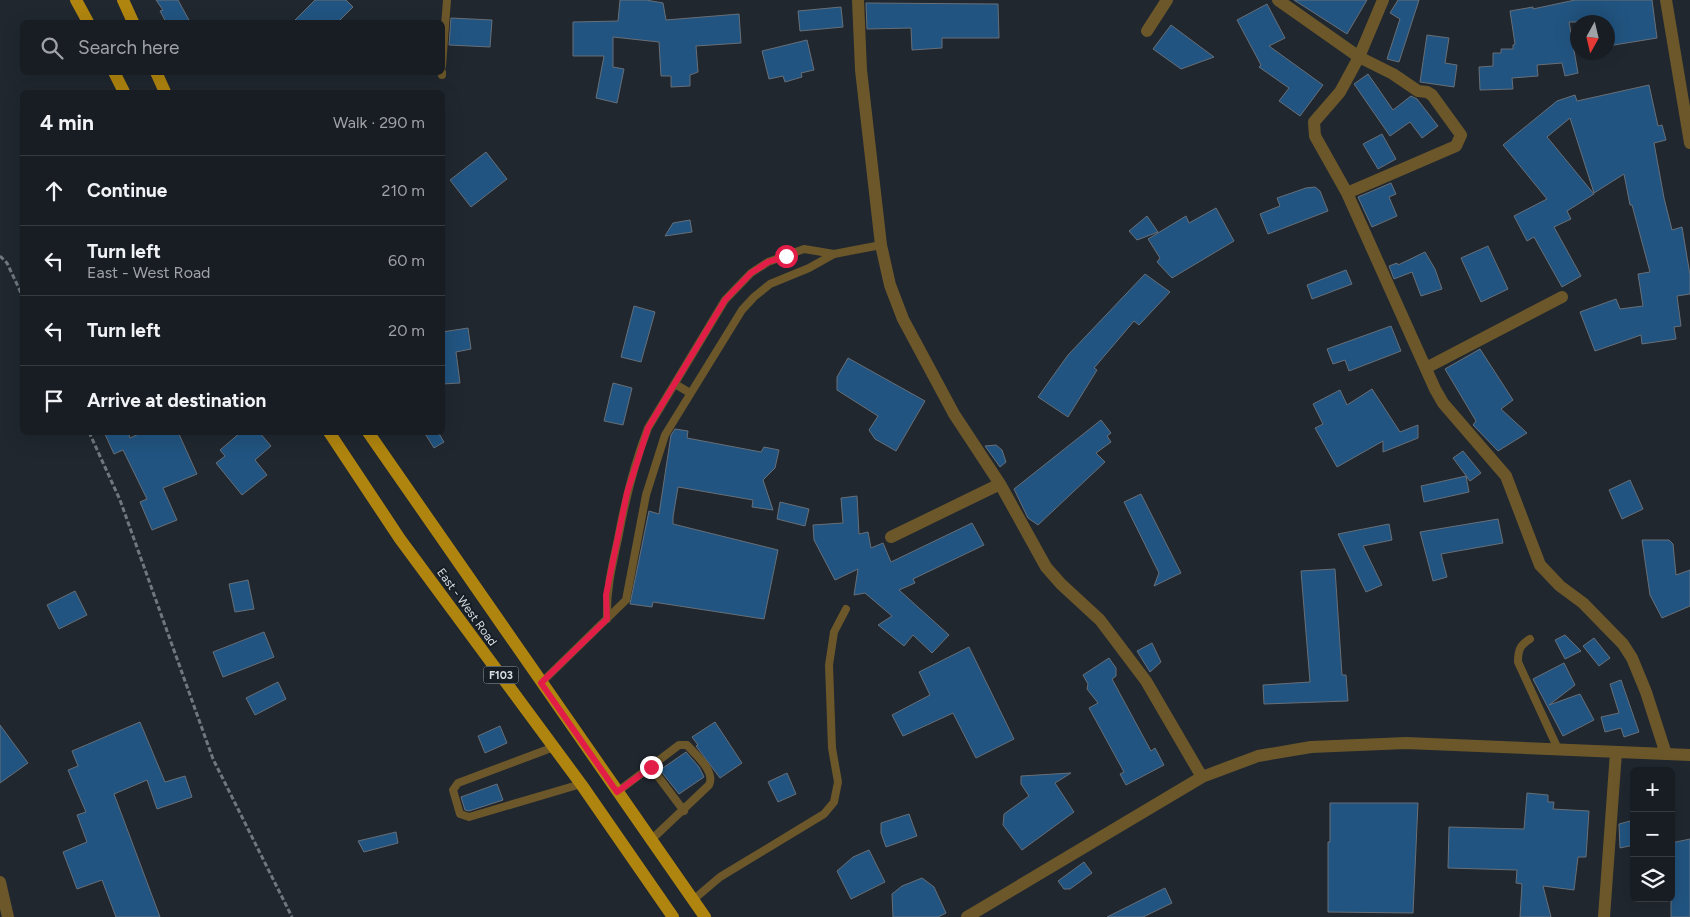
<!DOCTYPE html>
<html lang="en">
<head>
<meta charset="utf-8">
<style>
	body { margin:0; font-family:Figtree,sans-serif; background:#252a30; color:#f1f3f6 }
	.controls { position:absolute; right:15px; bottom:15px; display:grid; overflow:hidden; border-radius:8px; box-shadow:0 5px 20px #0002 }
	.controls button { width:45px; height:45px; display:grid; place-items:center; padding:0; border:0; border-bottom:1px solid #363b41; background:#181d23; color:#f1f3f6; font:25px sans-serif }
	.compass { position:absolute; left:1570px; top:15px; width:45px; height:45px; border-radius:50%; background:#181d23; box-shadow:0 5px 20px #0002; rotate:188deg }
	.stop { position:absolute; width:15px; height:15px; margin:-11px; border:4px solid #e11d48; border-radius:50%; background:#fff }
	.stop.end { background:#e11d48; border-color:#fff; box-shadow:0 1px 5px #0008 }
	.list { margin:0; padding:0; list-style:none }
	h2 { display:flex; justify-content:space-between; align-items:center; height:65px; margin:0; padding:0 20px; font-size:21px }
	h2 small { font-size:16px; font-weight:400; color:#9fa2a6 }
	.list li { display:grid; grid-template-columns:32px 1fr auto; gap:15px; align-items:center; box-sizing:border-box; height:70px; padding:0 20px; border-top:1px solid #363b41 }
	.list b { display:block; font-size:19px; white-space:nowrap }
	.list p { margin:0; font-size:16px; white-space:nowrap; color:#9fa2a6 }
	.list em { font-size:16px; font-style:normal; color:#9fa2a6 }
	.icon { flex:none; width:28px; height:28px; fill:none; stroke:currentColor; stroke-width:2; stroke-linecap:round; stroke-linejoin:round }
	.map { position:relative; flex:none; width:1690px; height:917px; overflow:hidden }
	.search { position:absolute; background:#181d23; box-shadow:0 5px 20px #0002; left:20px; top:20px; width:425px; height:55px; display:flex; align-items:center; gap:12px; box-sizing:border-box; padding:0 18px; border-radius:8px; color:#9fa2a6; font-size:19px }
	.panel { position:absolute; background:#181d23; box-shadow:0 5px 20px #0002; left:20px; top:90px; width:425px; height:345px; border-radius:8px }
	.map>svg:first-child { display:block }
</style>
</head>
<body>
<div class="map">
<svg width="1690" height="917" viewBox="0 0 1690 917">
	<rect width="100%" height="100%" fill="#20272f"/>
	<path fill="#215480" stroke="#676f78" d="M156 0H178L190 22H166L160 11 163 10Z
		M315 0H346L353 7 338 22H293Z
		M620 0H646L663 3 666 20 739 14 741 43 696 46 698 72 690 75V86L671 87V76H661L659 42 613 37V67L624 69 617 103 596 98 604 56H573V22L618 21Z
		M1294 0H1367L1347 34Z
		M1398 0H1419L1399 62 1387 59 1400 19 1390 13Z
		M1575 0H1652L1657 38 1608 46V22H1569L1578 73 1565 76 1562 63 1537 65 1538 76 1512 78 1513 89 1480 90 1479 67 1493 66V53H1501V49H1513V45L1515 44 1510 11 1533 7V9Z
		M866 3 998 4 999 38H942V48L912 50 911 28 867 29Z
		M1267 4 1285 38 1269 46 1323 85 1300 116 1279 101 1289 88 1259 67 1261 65 1237 20Z
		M841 7 843 27 800 31 798 11Z
		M451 18 492 20 490 47 449 45Z
		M1171 25 1214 57 1181 69 1153 49Z
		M1427 35 1449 38 1445 63 1457 65 1454 87 1420 82Z
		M807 40 814 70 801 73 802 77 785 82 783 76 769 79 762 51Z
		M1368 74 1393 110 1411 96 1417 99 1438 126 1422 138 1410 122 1390 136 1354 84Z
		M1649 85 1658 126 1662 125 1666 140 1654 143 1664 198 1672 230 1682 227 1690 275V294L1677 296 1681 326 1674 327 1676 339 1642 344 1641 335 1595 351 1580 312 1616 299 1620 309 1643 306 1638 274 1650 272 1632 205H1630L1624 174 1594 193 1570 118 1547 137 1594 194 1567 211 1571 219 1554 227 1581 276 1562 287 1534 237 1527 241 1514 216 1547 199 1503 145 1557 101 1575 95 1577 101Z
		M1382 134 1396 159 1378 169 1363 144Z
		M486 152 507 179 471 207 450 180Z
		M1391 183 1396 194 1389 197 1397 216 1372 227 1358 197Z
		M1315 187 1320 191 1328 211 1268 234 1260 214 1280 206 1277 198 1306 188Z
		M1216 208 1234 241 1172 278 1157 262 1160 258 1148 239 1186 216 1189 223Z
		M1147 216 1158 232 1137 240 1129 231Z
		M690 220 692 232 665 236 673 223Z
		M1488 246 1508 289 1481 302 1461 258Z
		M1425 252 1435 269 1442 289 1421 296 1412 272 1394 279 1389 266 1397 263 1398 265Z
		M1346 270 1352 284 1312 299 1307 285Z
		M1145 274 1170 292 1139 325 1134 321 1094 368 1097 370 1068 417 1038 397 1068 355Z
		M634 306 655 312 641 362 621 357Z
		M1391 326 1401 351 1349 371 1345 360 1333 364 1327 349Z
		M468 328 471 349 456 352 460 383 442 384V332Z
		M1480 349 1513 400 1501 409 1527 433 1498 451 1473 425 1476 421 1445 369Z
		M848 358 925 401 896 451 875 439 869 430 878 416 837 390V377Z
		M613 383 632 388 623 425 604 421Z
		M1372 389 1400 432 1418 425V438L1383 452V441L1337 467 1315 428 1323 424 1313 404 1340 390 1347 405Z
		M1101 420 1111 433 1107 436 1111 442 1096 453 1105 462 1038 525 1028 518 1014 489Z
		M675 429 688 431 687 438 761 452 764 447 779 450 775 468 763 480 773 510 752 507 753 500 678 487 673 517V524L778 550 764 619 653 602 652 607 630 604 649 511 659 514 671 435Z
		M104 432H128L130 438 143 432H178L197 474 163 488 177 520 152 530 140 502 147 499 123 450 114 454Z
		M241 432H259L271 446 255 460 267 475 242 495 216 463 225 456 220 450Z
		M424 432H438L444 442 434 448Z
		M996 445 1002 450 1006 462 1000 467 985 446Z
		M1463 451 1481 473 1470 481 1453 458Z
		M1466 476 1469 492 1424 502 1421 486Z
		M1630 480 1643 509 1622 519 1609 490Z
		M1141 494 1181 573 1154 586 1159 573 1124 502Z
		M857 496 859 534 868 532 871 548 883 543 891 562 972 523 984 545 913 579 915 583 899 590 949 635 932 653 913 635 904 646 878 625 892 616 865 593 854 595 858 569 835 580 814 540 813 525 843 523 841 498Z
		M780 502 809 509 805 526 777 519Z
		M1498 519 1503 543 1441 554 1447 577 1433 581 1420 532Z
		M1389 524 1392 540 1363 546 1382 585 1366 592 1338 534Z
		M1642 540H1669L1673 544 1676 575 1690 570V606L1662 618 1650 595Z
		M1335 569 1342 675H1346L1348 701 1264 704 1263 685 1310 682 1301 571Z
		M248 580 254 609 235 612 229 584Z
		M75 591 87 615 59 629 47 605Z
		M264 632 274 657 223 677 213 652Z
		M1565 635 1581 651 1565 659 1555 640Z
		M1594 638 1610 658 1599 666 1583 646Z
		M1152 643 1161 662 1150 672 1137 651Z
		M969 647 1014 739 976 758 953 713 903 736 892 715 930 695 919 672Z
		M1109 658 1116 668V676L1112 679 1151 751 1155 748 1164 765 1126 785 1120 774 1124 772 1089 708 1098 703 1087 689 1088 684 1083 675Z
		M1564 663 1575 685 1549 705 1580 694 1594 720 1563 736 1533 679Z
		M1621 680 1639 732 1624 737 1621 728 1605 732 1601 717 1619 713 1610 684Z
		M278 682 286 699 255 715 246 698Z
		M140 722 165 782 185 776 192 797 157 809 147 780 114 794 160 917H116L102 880 77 889 63 852 87 842 77 815 86 812 68 770 78 766 72 751Z
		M715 722 742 763 720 778 696 746 698 745 692 737Z
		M0 725 28 763 0 783Z
		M500 726 507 743 485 753 478 736Z
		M686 752 699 767 704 777 679 794 660 770Z
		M787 773 796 794 778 802 768 782Z
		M1071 773 1055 783 1074 812 1022 850 1003 825 1004 814 1029 796 1021 784V776Z
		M497 784 503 800 469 811 465 810 461 797Z
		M1527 793 1548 795V802H1554L1553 809 1589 811 1586 857H1578L1574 890 1543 886 1551 917H1520L1522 884 1516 883 1517 870 1448 868 1449 827 1524 829Z
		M1330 803H1418L1413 913 1328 912V842H1330Z
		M909 814 917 836 886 847 881 833V823Z
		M1634 820V845L1620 848 1619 824Z
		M396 832 398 843 364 852 358 841Z
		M1690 839V917H1671V843Z
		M869 850 885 882 851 899 837 871 853 857Z
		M1084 862 1092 873 1070 889H1064L1058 881Z
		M922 878 934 887 946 913 938 917H893L892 894 902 886Z
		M1165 888 1172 903 1143 917H1107Z"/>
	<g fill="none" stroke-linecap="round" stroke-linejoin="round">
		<path stroke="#71777e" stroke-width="3" stroke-dasharray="5 2.5" stroke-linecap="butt" d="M0 256 7 263 22 295
			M89 432 120 500 213 759 292 917"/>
		<path stroke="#6b572a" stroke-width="8" d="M442 66 447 0
			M442 75V72
			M675 384 690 393
			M607 619C606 591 612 566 618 539 625 501 634 464 648 428L725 300 751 273 768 262 804 249 834 254
			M1530 639C1520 645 1518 650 1518 662L1558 749
			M541 683 626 600 646 495 665 435 742 310 754 297 770 284 809 268 834 254 881 245
			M554 747 458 783 453 790 460 814 469 817 581 784
			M651 767 684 811
			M617 792 679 745H687C695 754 716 772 709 785L651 840
			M693 900 720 877 824 814 834 802 838 782 832 748 829 665 834 632 846 609"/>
		<path stroke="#6b572a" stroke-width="12" d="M858 0 861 70 881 245 890 285 903 319 954 414 1000 484 1046 567 1061 584 1100 620 1146 681 1202 777
			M1278 0 1359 57 1393 74 1418 91 1427 92 1432 95 1461 135 1456 146 1347 193
			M1383 0 1359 57 1340 92 1314 122 1315 136 1347 193 1435 389 1443 403 1506 476 1540 565 1560 586 1583 603 1623 644 1632 658 1646 692 1666 754
			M1666 0 1690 143
			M1147 31 1167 0
			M1426 368 1562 297
			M891 537 1000 484
			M0 882 8 917
			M967 917 1202 777 1258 756 1311 747 1406 743 1690 755
			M1604 917 1616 752"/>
		<path stroke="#b0850f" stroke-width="12" d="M76 0 88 22
			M123 0 133 22
			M114 72 124 92
			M156 72 165 92
			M329 432 400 539 581 784 673 917
			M368 432 705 917"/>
	</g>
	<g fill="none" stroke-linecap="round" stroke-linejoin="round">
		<path stroke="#e11d48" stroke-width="6" d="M651 767 617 792 541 683 607 619 606 595 627 493 648 428 725 300 751 273 768 262 786 256"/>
	</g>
	<g text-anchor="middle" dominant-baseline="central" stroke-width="4" stroke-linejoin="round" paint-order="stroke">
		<rect fill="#171e25" stroke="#9fa4aa" stroke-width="1" x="483.5" y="666.5" width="35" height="17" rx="4"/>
		<g font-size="11" font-weight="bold" fill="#d9dee3">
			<text x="501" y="675">F103</text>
		</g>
		<g font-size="12" fill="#d9dee3" stroke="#171e25">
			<text transform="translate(467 607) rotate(54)">East - West Road</text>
		</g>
	</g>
</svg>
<div class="controls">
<button>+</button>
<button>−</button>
<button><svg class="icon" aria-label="layers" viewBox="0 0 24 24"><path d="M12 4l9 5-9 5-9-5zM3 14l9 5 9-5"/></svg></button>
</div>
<svg class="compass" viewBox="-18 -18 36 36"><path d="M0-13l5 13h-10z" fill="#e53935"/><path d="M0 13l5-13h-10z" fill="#9fa2a6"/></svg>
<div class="stop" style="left:786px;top:256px"></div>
<div class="stop end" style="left:651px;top:767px"></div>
<div class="search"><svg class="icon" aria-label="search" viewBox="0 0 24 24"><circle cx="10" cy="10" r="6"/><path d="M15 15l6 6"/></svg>Search here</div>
<section class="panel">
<h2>4 min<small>Walk · 290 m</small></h2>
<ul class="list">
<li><svg class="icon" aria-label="ahead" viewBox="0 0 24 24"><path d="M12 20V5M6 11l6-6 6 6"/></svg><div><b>Continue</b></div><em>210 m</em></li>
<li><svg class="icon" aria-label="left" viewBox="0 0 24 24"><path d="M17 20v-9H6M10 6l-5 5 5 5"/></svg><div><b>Turn left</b><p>East - West Road</p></div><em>60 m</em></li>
<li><svg class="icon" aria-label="left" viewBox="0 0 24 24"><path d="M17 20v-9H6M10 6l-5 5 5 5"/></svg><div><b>Turn left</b></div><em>20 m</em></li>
<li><svg class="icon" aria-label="arrive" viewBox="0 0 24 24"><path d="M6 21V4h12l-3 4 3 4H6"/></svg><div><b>Arrive at destination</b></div></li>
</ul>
</section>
</div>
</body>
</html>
